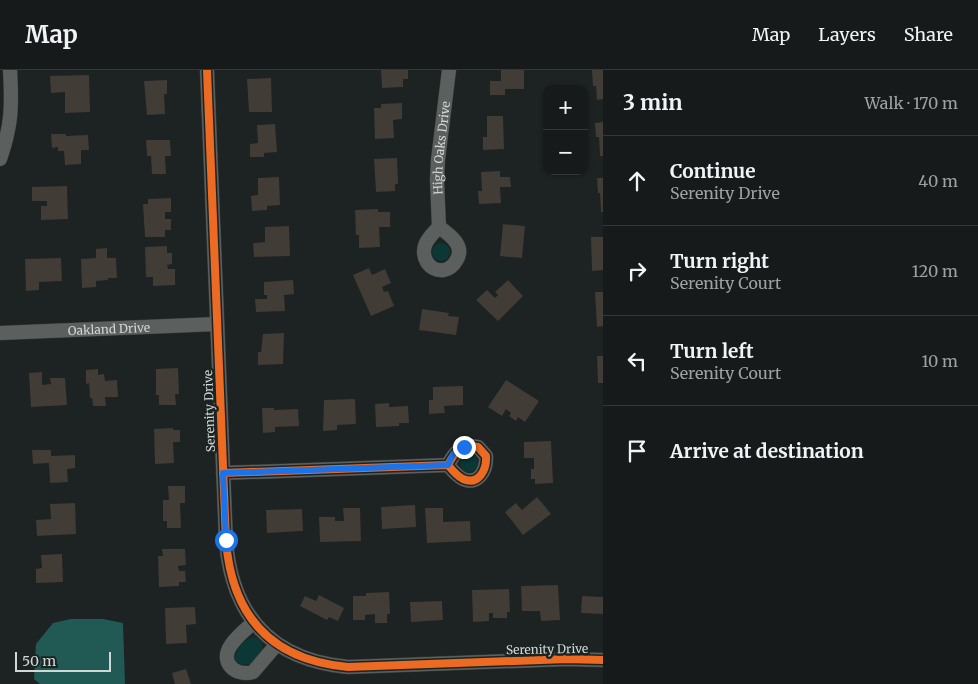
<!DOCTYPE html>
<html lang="en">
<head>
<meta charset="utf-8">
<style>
	body { margin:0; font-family:Merriweather,serif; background:#232727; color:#f1f3f6 }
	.controls { position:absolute; right:15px; top:15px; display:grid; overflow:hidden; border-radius:10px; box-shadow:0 1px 4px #0004 }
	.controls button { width:45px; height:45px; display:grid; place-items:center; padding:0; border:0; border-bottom:1px solid #353839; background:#161a1a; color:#f1f3f6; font:25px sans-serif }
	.scale { position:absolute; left:15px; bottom:12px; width:96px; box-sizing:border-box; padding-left:5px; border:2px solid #d1d6d6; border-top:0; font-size:14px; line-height:18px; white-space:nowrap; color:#d1d6d6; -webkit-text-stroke:4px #1b2423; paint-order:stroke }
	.stop { position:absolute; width:15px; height:15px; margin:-11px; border:4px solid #1a73e8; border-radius:50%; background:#fff }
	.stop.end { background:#1a73e8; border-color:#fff; box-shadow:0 1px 5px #0008 }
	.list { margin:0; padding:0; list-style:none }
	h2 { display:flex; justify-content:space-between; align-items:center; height:65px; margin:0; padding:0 20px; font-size:21px }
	h2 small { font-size:16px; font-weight:400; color:#9ea1a2 }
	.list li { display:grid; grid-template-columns:32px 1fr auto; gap:15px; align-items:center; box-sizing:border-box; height:90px; padding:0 20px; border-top:1px solid #353839 }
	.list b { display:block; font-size:19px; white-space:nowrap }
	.list p { margin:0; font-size:16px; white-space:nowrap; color:#9ea1a2 }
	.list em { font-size:16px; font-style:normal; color:#9ea1a2 }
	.icon { flex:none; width:28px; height:28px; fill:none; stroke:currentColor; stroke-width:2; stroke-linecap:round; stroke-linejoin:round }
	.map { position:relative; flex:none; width:603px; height:614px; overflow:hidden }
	header { display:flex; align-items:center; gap:30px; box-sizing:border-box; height:70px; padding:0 25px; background:#161a1a; border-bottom:1px solid #353839 }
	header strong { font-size:24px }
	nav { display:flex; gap:28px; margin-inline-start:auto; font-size:18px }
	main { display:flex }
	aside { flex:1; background:#161a1a }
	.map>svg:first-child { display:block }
</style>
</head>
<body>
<header>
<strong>Map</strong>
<nav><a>Map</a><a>Layers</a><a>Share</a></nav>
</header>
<main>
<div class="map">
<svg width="603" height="614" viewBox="0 0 603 614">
	<rect width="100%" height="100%" fill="#1d2222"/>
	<path fill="#0b3734" d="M432 182a9 9 0 1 1 18 0a9 9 0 1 1-18 0Z
		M460 393a9 9 0 1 1 18 0a9 9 0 1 1-18 0Z
		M255 567 261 571 263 579 250 594 241 595 235 589C235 579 245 568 255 567Z"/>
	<path fill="#215a55" d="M71 549H103L123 553 125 614H40L34 609 36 574 53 553Z"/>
	<path fill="#413c35" d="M381 0H408V9H403V17L382 18Z
		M501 0H524V19H505V25H490V11H501Z
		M592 0H603V29L597 30 596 16H593Z
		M89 5 90 42 65 43V22L51 23 50 6Z
		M271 8 272 42H249L247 9Z
		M167 10V24H164L165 44 147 45 144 11Z
		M402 33V49L393 50 394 68 375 69 374 38H381V34Z
		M487 46H503L504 79 483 80V67H487Z
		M603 52V86H600L599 67H596L595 53Z
		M275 54 277 82 264 83V87H250V74L258 73 257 55Z
		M51 64H66V66L88 65 89 80H81V94L65 95 64 81H58V77L52 78Z
		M146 70H170L171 86H165L166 104H152L151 86H147Z
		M397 88 398 114H395V121L376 122 374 89Z
		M500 101V107H510L511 117H500L501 133 479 134 478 121H482L481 102Z
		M279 107 280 135 267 136V140L252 141 251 126 258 125V108Z
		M597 108H603V142H601L600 123H598Z
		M67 116 68 149 41 150V136H47V131H32V117Z
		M171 128V142H165V149H171V160H165V167H145L143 134H148V129Z
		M378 139V142H390V157H379L380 177 359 178V165H356L355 140Z
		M503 154 525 156 522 188 500 186Z
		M289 156 290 186 254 187 253 173 265 172V157Z
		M591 167H603V200L592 201Z
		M167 176V183H172V194L167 195 168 199H175V215L153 216V207H146L145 177Z
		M107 178V188H116L117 208H108V210L96 211V217L82 218 81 189 96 188V179Z
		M61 188 62 211 39 212V220L26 221 25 189Z
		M369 198 372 205 385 199 391 213 382 217 384 222 388 221 394 236 371 246 353 205Z
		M293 210 294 224 284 225 285 241 256 242 255 229H267V225H264V212Z
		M508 210 523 226 498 251 476 230 487 220 495 228 498 225 495 222Z
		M595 222H603V256L597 257Z
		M422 239 449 243 448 246 459 247 456 265 419 260Z
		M284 263 283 294 258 295V282H261L263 264Z
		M597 286H603V313H598Z
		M178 298 179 324H175L176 335H159V325H156V299Z
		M98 299V305L104 304 105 311 117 310 118 327H105L106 336H93L92 328H90L89 313 86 314V300Z
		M42 302V315L51 314 50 308H65L67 335 31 337 29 303Z
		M506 310 539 331 525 352 518 347 516 351 509 346 511 343 506 339 502 346 488 337Z
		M463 316V335L444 336 445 343 429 344V330H433V317Z
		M355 329 356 354 337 355V360L323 361 324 330Z
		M389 333V337L408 336 409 353H399V356L376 357 375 334Z
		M262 338H274V340L298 339 299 356 275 357V362L263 363Z
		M173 358V360H180V372H173L174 393 155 394 154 359Z
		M551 371 553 413 535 414V409H531V399H534V388H524V372Z
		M32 380H51V386L75 385V398L67 399 68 412 50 413 49 393 33 394Z
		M168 416H185V433H180L181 458H167V451H163V430H169Z
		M537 427 551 444 523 465 505 442 516 433 522 440Z
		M75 433 76 464 37 466 36 450 51 449 50 434Z
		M415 435 416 457 382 459 381 437Z
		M343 438H360L361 471 320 472 319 447H335V451H344Z
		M425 438H443V452L470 451 471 471 427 473Z
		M302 439 303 461 267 463 266 440Z
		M162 479H185L186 495 178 496 179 501H185L186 512H179V516L159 517 158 486H163Z
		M62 484 63 512 36 513V499L42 498 41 485Z
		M558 515 560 550 541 551 540 541H522L521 516Z
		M509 519 510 542H507V548H493V543H489V551L473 552 472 520Z
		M389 522 390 544H387V553H375V544L365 545V550H353V526H366V523Z
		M319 525 344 538 338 551 329 547 327 550 300 536 305 526 316 531Z
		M582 526 603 527V544L581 543Z
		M442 531 443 550 411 552 410 532Z
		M195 537 196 554 186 555 187 573 166 574 165 538Z
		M186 599 191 614H175L172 603Z"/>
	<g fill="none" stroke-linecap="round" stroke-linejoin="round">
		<defs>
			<g id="street">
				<path d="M207 0 226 471C232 546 271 590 348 597L567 589 603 590"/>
				<path d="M0 89C12 55 12 35 10 0"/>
				<path id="s1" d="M439 157C450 165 466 176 456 191 453 196 449 199 444 200 428 202 420 185 426 173 429 167 434 162 439 157L437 110 438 90 449 0"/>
				<path id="s2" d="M0 263 217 254"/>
				<path d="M223 403 448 395C452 400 457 406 463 409 479 416 487 399 486 386L478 377C462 374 455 381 448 395"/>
				<path d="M254 552C246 559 237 566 231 575 219 592 235 607 253 602L277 574"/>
			</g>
		</defs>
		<use href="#street" stroke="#373c3c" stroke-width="15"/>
		<use href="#street" stroke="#5b5f5e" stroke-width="14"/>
		<defs>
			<path id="cycleway" d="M207 0 226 471C232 546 271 590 348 597L567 589 603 590
				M223 403 448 395C452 400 457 406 463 409 479 416 487 399 486 386L478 377C462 374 455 381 448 395"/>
		</defs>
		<use href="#cycleway" stroke="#1b2423" stroke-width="11"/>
		<use href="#cycleway" stroke="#ed6a23" stroke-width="8"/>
	</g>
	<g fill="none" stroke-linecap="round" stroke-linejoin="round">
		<path stroke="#1a73e8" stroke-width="6" d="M226 470 223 403 448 395 453 384 464 377"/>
	</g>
	<g text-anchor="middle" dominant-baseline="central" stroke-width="5" stroke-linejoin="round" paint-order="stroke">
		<g font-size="12" fill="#d1d6d6" stroke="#1b2423">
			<text stroke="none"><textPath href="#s1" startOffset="198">High Oaks Drive</textPath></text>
			<text stroke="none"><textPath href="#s2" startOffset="109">Oakland Drive</textPath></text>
			<text transform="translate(209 341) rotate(-92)">Serenity Drive</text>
			<text transform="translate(547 579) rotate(-1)">Serenity Drive</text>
		</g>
	</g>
</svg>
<div class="controls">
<button>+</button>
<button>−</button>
</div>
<div class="scale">50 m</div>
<div class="stop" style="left:226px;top:470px"></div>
<div class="stop end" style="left:464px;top:377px"></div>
</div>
<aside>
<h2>3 min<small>Walk · 170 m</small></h2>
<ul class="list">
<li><svg class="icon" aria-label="ahead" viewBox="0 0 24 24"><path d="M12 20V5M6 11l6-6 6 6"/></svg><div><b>Continue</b><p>Serenity Drive</p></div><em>40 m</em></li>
<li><svg class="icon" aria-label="right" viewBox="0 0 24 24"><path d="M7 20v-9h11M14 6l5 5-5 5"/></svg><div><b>Turn right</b><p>Serenity Court</p></div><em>120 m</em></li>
<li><svg class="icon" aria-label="left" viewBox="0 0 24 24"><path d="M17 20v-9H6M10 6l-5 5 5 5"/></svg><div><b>Turn left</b><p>Serenity Court</p></div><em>10 m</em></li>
<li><svg class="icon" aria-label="arrive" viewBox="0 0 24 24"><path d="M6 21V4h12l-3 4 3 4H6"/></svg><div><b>Arrive at destination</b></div></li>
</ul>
</aside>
</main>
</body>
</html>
